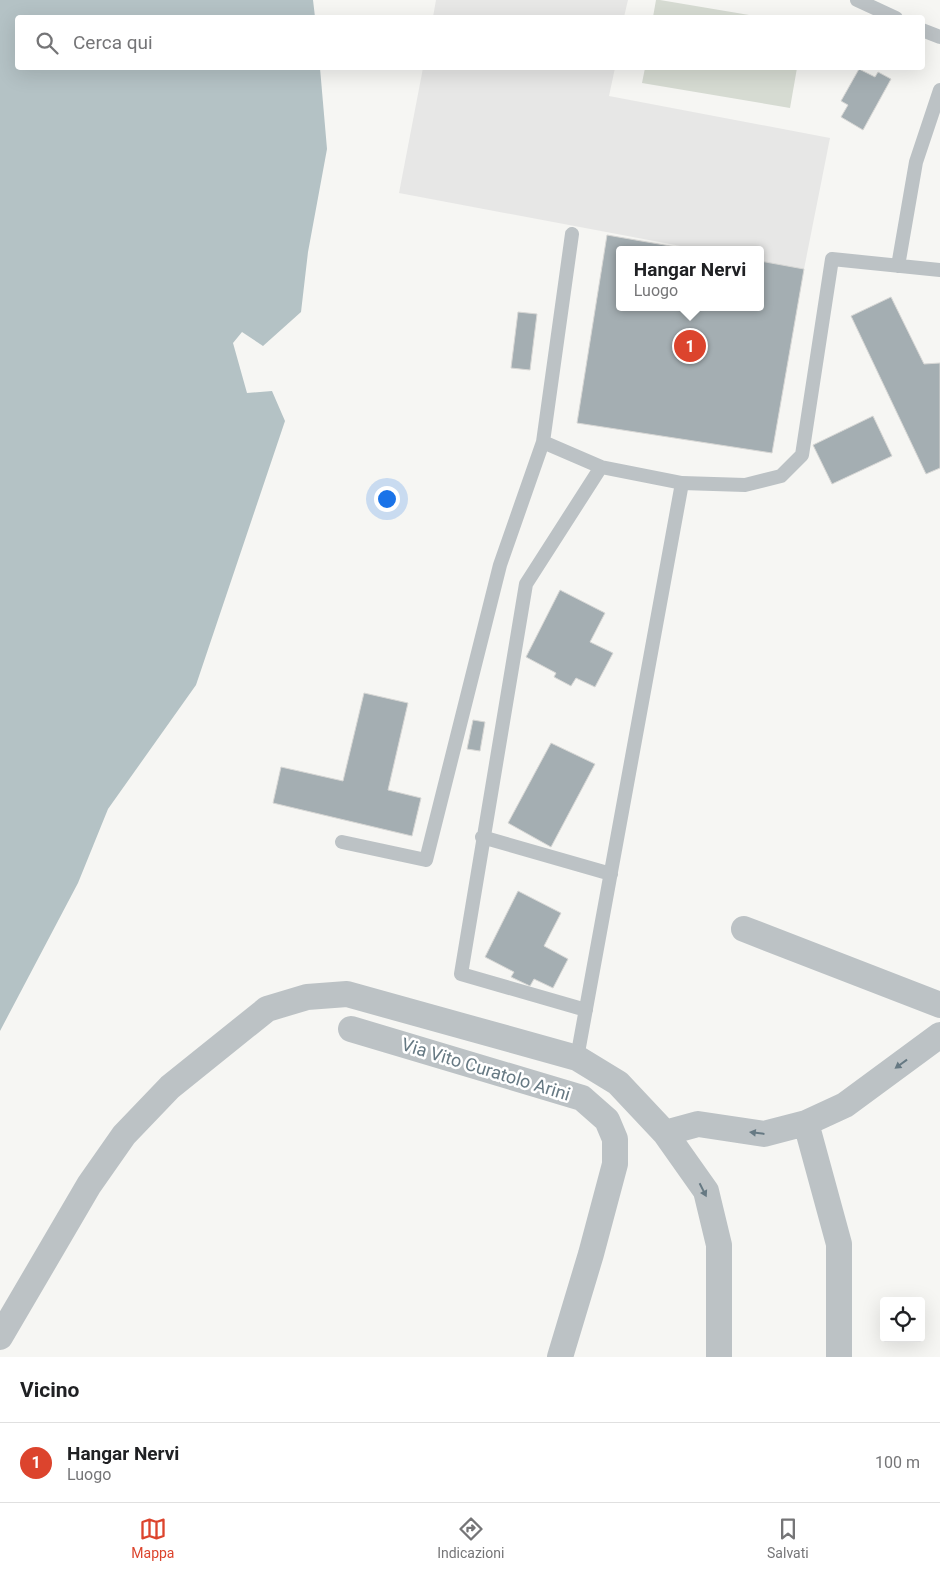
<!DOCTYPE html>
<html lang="it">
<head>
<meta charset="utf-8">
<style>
	body { margin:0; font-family:Roboto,sans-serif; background:#f2f2f2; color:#202124 }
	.controls { position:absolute; right:15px; bottom:15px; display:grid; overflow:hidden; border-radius:5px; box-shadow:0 5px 20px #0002 }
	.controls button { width:45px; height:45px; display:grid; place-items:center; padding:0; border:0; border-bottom:1px solid #e0e0e0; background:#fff; color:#202124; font:25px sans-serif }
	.you { position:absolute; left:386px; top:498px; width:18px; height:18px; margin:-12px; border:4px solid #fff; border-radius:50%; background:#1a73e8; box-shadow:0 0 0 8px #1a73e833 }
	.badge { display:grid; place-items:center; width:32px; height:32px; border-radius:50%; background:#dc442d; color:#fff; font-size:16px; font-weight:700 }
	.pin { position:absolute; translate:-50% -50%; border:2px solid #fff; box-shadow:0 1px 5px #0006 }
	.popup { position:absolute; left:616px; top:246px; width:148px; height:65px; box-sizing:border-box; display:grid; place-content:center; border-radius:5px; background:#fff; filter:drop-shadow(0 1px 4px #0005); font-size:16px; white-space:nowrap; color:#757577 }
	.popup b { font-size:19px; color:#202124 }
	.popup::after { content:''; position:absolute; left:50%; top:100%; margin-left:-10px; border:10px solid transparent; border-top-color:#fff }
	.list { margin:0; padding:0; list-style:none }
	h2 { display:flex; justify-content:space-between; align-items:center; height:65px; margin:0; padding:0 20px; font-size:21px }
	h2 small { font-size:16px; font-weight:400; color:#757577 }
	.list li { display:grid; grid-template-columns:32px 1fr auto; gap:15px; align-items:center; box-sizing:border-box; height:80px; padding:0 20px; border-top:1px solid #e0e0e0 }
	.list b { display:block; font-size:19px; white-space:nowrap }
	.list p { margin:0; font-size:16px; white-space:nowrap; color:#757577 }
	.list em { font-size:16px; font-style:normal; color:#757577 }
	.icon { flex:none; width:28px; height:28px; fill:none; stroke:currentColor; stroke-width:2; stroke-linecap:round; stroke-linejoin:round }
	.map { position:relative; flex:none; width:940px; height:1357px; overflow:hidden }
	.search { position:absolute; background:#fff; box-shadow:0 5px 20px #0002; left:15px; right:15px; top:15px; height:55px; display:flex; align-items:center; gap:12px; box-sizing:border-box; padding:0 18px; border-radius:5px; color:#757577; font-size:19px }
	.sheet { height:145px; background:#fff }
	nav { display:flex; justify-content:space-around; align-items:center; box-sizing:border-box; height:70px; border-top:1px solid #e0e0e0; background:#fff; font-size:14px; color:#757577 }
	nav a { display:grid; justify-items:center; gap:2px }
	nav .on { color:#dc442d }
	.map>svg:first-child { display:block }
</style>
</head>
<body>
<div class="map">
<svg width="940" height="1357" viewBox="0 0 940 1357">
	<rect width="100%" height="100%" fill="#f6f6f3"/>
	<path fill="#e7e7e6" d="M436 0H628L624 17H433Z
		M423 68H615L609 96 830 138 804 269 760 261V250H702L399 193Z"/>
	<path fill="#d6dbd2" d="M656 0H660L761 17H653Z
		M645 68H797L790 108 642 83Z"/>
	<path fill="#b4c2c5" d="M0 0H313L315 17 18 18V68H320L327 149 308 252 301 312 263 346 242 332 233 343 247 393 272 391 285 421 196 685 108 809 78 883 0 1031Z"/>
	<path fill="#a4aeb2" stroke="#d7d7d5" d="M859 69 875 77 878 72 891 79 863 130 841 117 848 105 841 101Z
		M607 235 693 250H620V307H760V261L804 269 772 453 577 423Z
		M891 297 924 364 940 363V468L926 474 851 316Z
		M518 312 537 314 530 370 511 368Z
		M873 416 892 456 832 484 813 445Z
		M560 590 605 613 590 642 613 653 595 687 576 678 571 686 554 677 556 673 526 657Z
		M364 693 408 703 388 790 421 798 412 836 273 803 281 767 343 781Z
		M473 720 485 722 480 751 467 749Z
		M551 743 595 764 551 847 508 823Z
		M518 891 561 913 544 946 568 959 553 988 534 979 530 986 511 977 514 972 485 957Z"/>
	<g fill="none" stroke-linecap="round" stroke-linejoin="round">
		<path stroke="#bcc2c5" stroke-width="14" d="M857 0 896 18
			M922 30 940 37
			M572 234 543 442 601 467
			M898 266 916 162 940 90
			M682 483 745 485 781 476 802 455 832 259 940 270
			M482 837 611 874
			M342 842 426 860 500 565 543 442
			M577 1058 682 483 601 467 526 584 461 974 586 1010"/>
		<path stroke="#bcc2c5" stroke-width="26" d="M744 929 940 1005
			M351 1029 582 1098 607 1120 615 1139V1164L591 1254 560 1357
			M806 1123 839 1244V1357
			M0 1337 89 1185 124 1135 170 1087 267 1009 307 997 347 994 577 1058 618 1083 665 1133
			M719 1357V1245L706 1191 665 1133 698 1124 764 1134 806 1123 845 1105 940 1035"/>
	</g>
	<defs><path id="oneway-solid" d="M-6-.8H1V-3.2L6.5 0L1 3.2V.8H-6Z" transform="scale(1.25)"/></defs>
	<g fill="#667983">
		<use href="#oneway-solid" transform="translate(901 1064) rotate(144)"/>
		<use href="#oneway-solid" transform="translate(757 1133) rotate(-173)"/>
		<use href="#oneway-solid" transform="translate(703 1190) rotate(63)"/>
	</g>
	<g text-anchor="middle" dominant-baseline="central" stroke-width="5" stroke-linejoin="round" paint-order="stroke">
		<g font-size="18" fill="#667983" stroke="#fff">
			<text transform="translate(486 1069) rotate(17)">Via Vito Curatolo Arini</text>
		</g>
	</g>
</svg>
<div class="controls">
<button><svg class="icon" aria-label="locate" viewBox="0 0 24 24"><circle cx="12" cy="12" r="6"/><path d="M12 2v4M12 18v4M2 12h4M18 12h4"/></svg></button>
</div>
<div class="you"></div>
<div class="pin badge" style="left:690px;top:346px">1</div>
<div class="popup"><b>Hangar Nervi</b>Luogo</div>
<div class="search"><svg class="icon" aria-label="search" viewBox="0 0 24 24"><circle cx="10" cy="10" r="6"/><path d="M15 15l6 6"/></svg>Cerca qui</div>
</div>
<section class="sheet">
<h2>Vicino<small></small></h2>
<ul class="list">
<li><span class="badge">1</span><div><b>Hangar Nervi</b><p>Luogo</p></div><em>100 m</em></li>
</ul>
</section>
<nav>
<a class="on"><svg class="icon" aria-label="map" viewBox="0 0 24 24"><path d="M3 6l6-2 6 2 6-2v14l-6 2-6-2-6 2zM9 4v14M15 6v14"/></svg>Mappa</a>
<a><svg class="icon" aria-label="directions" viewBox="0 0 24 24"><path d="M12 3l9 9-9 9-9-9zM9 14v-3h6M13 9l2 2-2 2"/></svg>Indicazioni</a>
<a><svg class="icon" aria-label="saved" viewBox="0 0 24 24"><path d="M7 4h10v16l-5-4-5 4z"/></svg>Salvati</a>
</nav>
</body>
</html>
